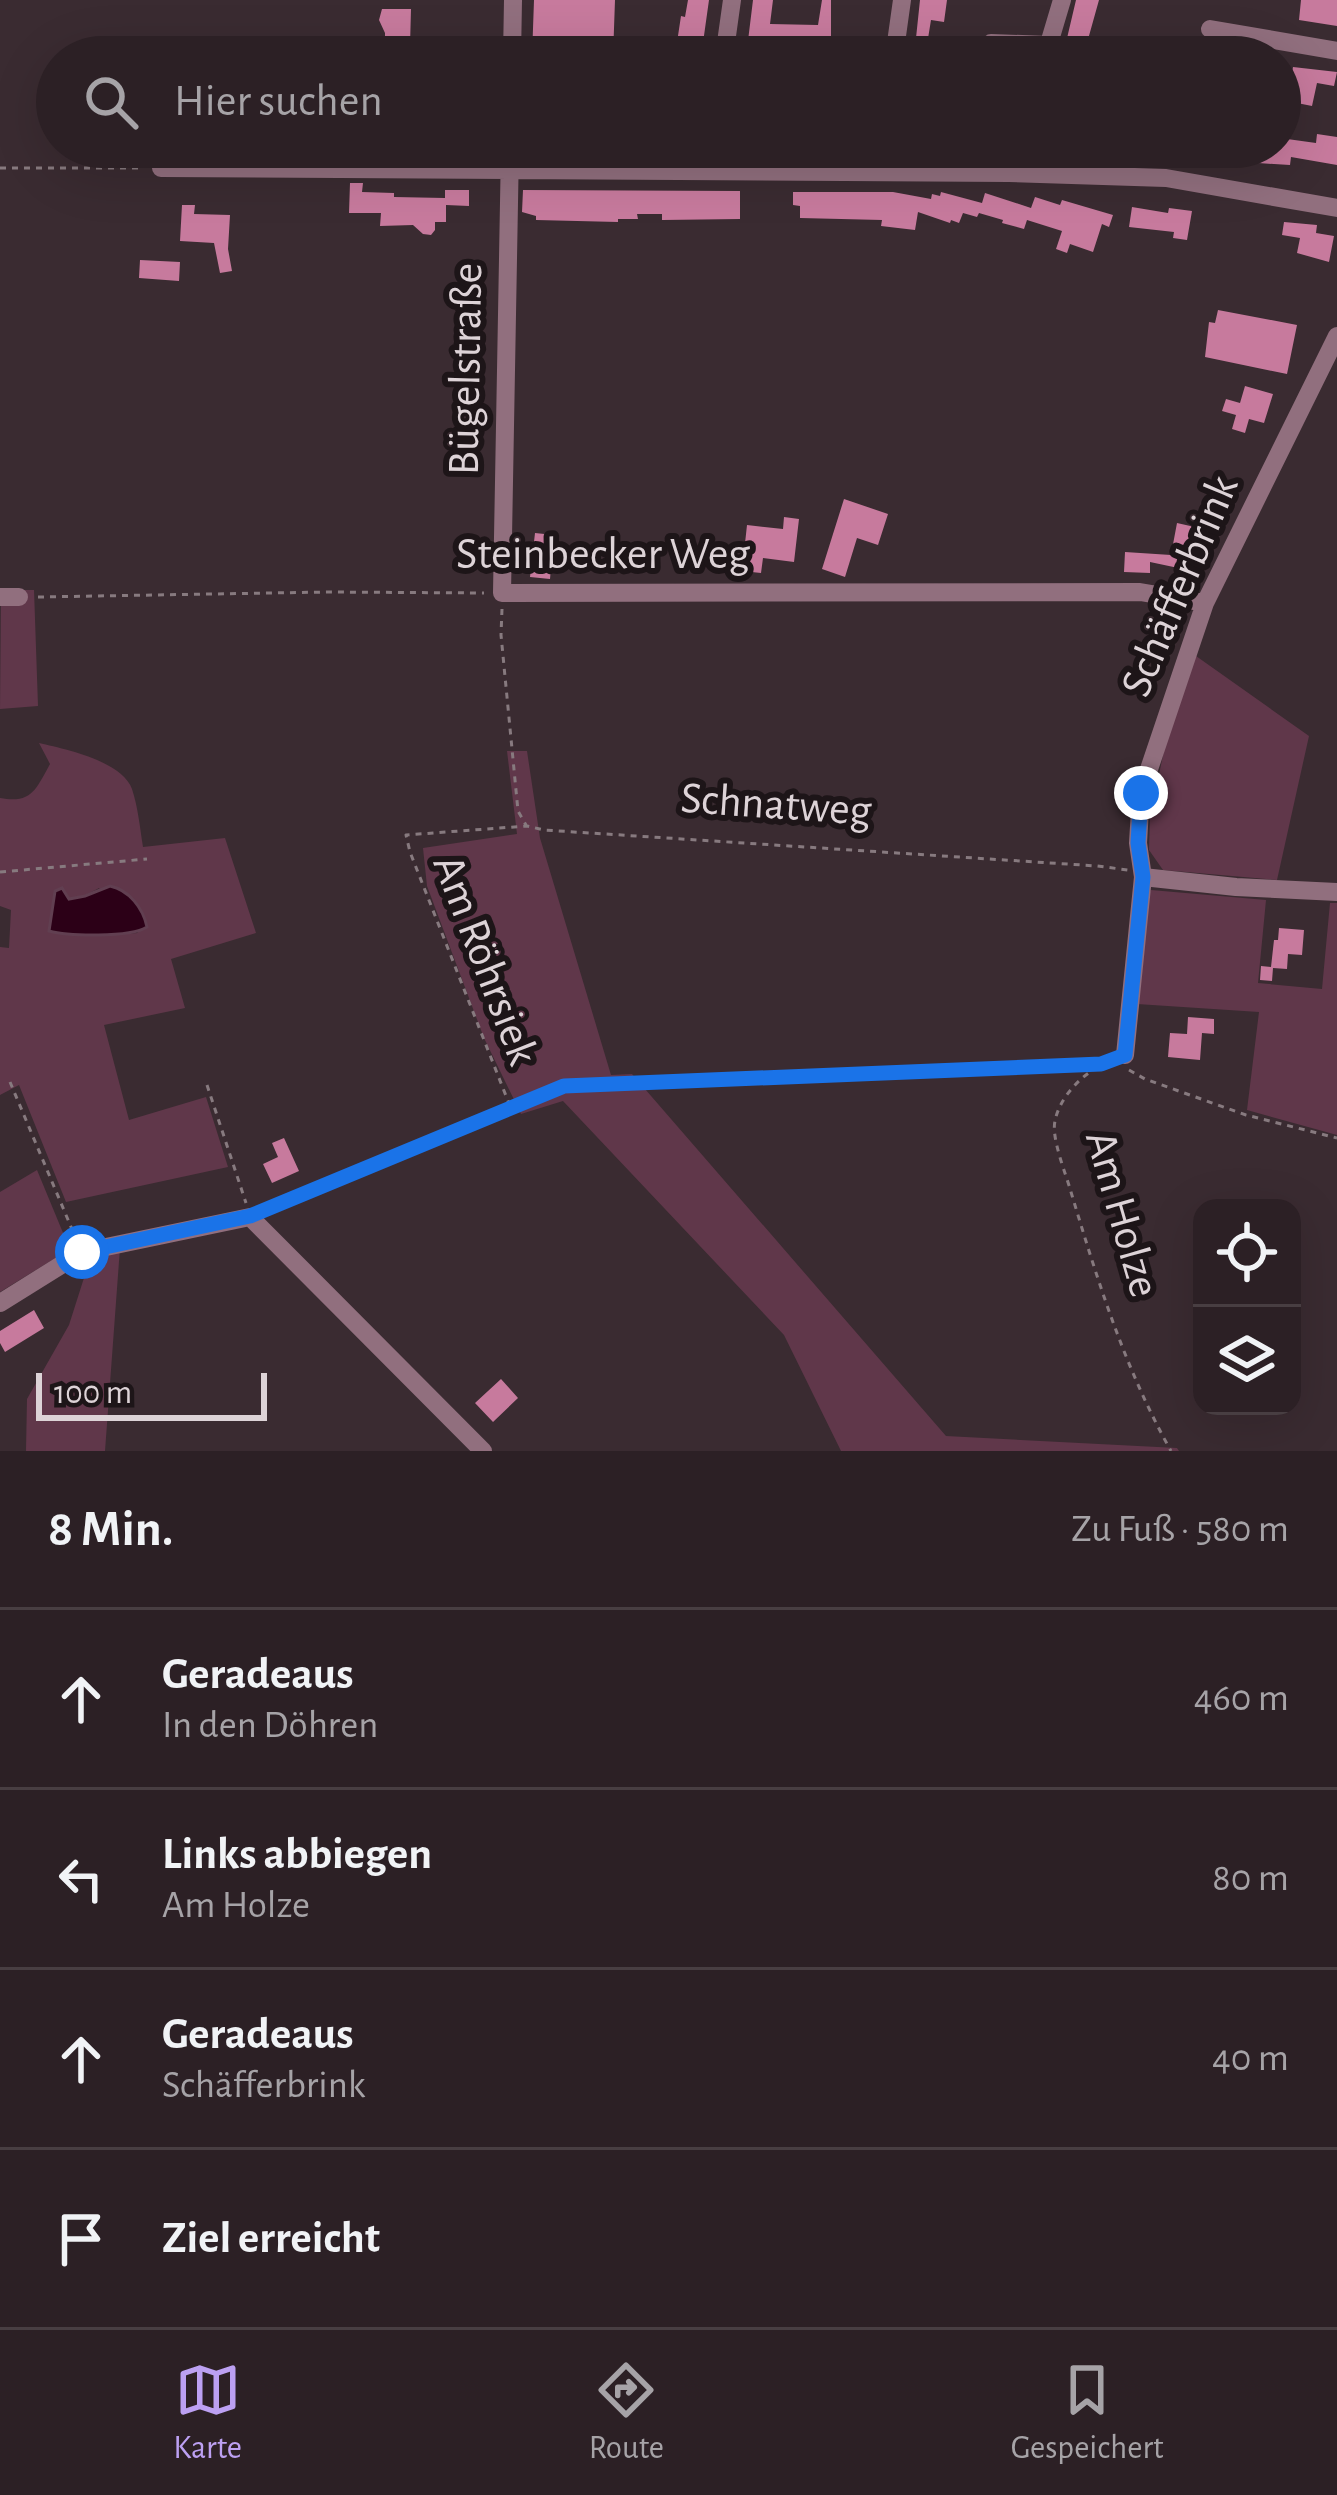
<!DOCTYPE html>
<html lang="de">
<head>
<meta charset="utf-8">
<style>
	body { margin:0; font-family:"Alegreya Sans",sans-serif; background:#34282d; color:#f1f3f6 }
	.controls { position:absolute; right:36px; bottom:36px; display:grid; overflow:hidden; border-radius:24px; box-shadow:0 12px 48px #0002 }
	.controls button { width:108px; height:108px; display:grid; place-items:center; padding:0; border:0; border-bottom:3px solid #483e42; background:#2c2025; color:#f1f3f6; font:60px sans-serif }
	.scale { position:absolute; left:36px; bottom:30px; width:231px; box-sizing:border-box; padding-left:12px; border:6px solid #ddd3d7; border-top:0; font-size:33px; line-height:42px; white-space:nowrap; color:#ddd3d7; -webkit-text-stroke:9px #1d1518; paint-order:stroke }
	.stop { position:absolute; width:36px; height:36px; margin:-27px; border:9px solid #1a73e8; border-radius:50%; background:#fff }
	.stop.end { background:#1a73e8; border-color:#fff; box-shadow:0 3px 12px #0008 }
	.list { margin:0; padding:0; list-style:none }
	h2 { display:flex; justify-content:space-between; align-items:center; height:156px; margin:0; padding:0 48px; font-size:51px }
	h2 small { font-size:39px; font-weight:400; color:#a6a3a7 }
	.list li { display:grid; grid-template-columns:78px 1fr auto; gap:36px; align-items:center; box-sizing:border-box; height:180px; padding:0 48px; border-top:3px solid #483e42 }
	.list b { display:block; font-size:45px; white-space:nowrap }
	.list p { margin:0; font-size:39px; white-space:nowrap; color:#a6a3a7 }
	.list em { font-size:39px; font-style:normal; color:#a6a3a7 }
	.icon { flex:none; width:66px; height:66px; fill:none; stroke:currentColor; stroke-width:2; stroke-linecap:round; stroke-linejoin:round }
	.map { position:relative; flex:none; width:1337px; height:1451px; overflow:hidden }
	.search { position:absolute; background:#2c2025; box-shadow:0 12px 48px #0002; left:36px; right:36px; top:36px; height:132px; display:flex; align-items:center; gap:30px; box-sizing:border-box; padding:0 42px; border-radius:66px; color:#a6a3a7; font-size:45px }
	.sheet { height:876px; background:#2c2025 }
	nav { display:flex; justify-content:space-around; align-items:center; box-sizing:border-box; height:168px; border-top:3px solid #483e42; background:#2c2025; font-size:33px; color:#a6a3a7 }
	nav a { display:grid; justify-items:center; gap:6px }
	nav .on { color:#bca0f2 }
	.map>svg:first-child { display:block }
</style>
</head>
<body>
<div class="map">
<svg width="1337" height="1451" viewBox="0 0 1337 1451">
	<rect width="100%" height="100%" fill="#3a2b31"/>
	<path fill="#60374a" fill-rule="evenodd" d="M1 590H34L38 706 0 709Z
		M1196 656 1309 736 1277 880 1163 870 1149 850 1150 816 1173 709Z
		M39 743C65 749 122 761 132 789 138 807 140 828 143 847L225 838 256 933 171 959 185 1008 104 1025 129 1120 206 1097 228 1167 66 1202 19 1085 0 1095V947L9 948 11 910 0 906V798C32 804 36 789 50 764ZM99 888 138 933C116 935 68 936 49 930 57 897 74 903 99 888Z
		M507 751H527L540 838 611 1075 632 1074 946 1436 1177 1448 1179 1451H841L784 1335 563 1101 521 1114 484 1038 427 886 423 848 517 834Z
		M1151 890 1266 900 1258 983 1322 989 1330 903H1337V1135L1247 1110 1259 1012 1137 1004 1147 898Z
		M37 1170 66 1240 62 1254 0 1292V1192Z
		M120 1248 105 1451H26L27 1399 69 1325 90 1259Z"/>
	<path fill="#2c0017" stroke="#613f51" stroke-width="3" d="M110 886C129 890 143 908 147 927 130 938 67 936 49 931L55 891 62 888 69 899 85 896Z"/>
	<path fill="#c77a9d" d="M534 0H615L613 57H532Z
		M688 0H709L701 57H682L683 50 676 49 681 16 685 17Z
		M753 0H773L770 24 818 25 822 0H831V38H781L778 57H746Z
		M920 0H947L944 22 931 20 925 57H914Z
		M1076 0H1099L1087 43 1094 45 1090 57 1064 51Z
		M1301 0H1337V26L1299 20Z
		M382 9H411L410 46H385V33L379 20Z
		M1293 67 1337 72 1334 86 1317 83 1312 106 1297 103 1298 99 1288 97 1289 92 1280 90V71L1292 73Z
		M1317 134 1337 137V165L1291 157 1290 165 1258 163 1260 147H1280V138L1316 143Z
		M1167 147H1229L1228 151 1255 155 1231 168 1228 164 1196 159 1195 161 1166 154Z
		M350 183H363L362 192 394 193V197L445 198V190H469V206L446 205V222H435V230L431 235 423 234 413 225 380 226 381 213H349Z
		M523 190 740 191V219L662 220V214H637L638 219H618V222L536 220V216L522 212Z
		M793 192H893L931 199 932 194 940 196 941 192 982 203 985 193 1031 208 1035 197 1060 205 1062 200 1113 215 1109 227 1102 224 1093 252 1070 244 1067 253 1056 249 1062 231 1027 220 1024 229 1002 223 1003 220 979 213 977 217 963 213 959 223 951 220 950 223 918 212 915 230 881 226 882 220 800 218V206L793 205Z
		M182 205H195L194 214 230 215 228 249 232 271 220 273 214 243 180 241Z
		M1132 207 1168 213 1169 208 1192 211 1187 240 1173 238 1174 232 1129 227Z
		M1284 222 1317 225 1316 233 1334 236 1329 262 1297 253 1300 238 1282 235Z
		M140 260 180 262 179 281 139 278Z
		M1218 310 1297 325 1287 374 1205 357 1209 322 1215 323Z
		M1245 386 1273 394 1264 423 1249 419 1245 433 1232 429 1236 415 1222 411 1226 399 1240 403Z
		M844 499 888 514 878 545 857 538 845 577 822 569Z
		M784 517 799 519 794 562 763 558 761 573 742 571 747 525 783 529Z
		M1177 523 1208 530 1202 559 1186 555 1183 569 1150 562V573L1124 572 1125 552 1171 555Z
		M535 533 554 535 550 579 530 577Z
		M1279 928 1304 930 1302 955 1288 954 1287 969 1273 968 1272 981 1260 980 1261 966 1271 967 1274 940H1278Z
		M1188 1017 1214 1019V1034L1202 1033 1200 1060 1168 1057 1170 1033 1187 1034Z
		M284 1138 299 1171 272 1183 263 1164 278 1157 272 1143Z
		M34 1310 44 1328 5 1352 0 1343V1331Z
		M501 1379 518 1398 493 1422 475 1403Z"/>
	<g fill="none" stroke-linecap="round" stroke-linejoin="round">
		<path stroke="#877a7f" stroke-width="3" stroke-dasharray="6 6" stroke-linecap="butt" d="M0 168H142
			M38 597 328 592 484 593
			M502 609 501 635 518 811 526 825
			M0 872 147 859
			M1109 1062C1086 1070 1060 1095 1055 1121 1051 1138 1066 1174 1071 1192 1098 1282 1125 1369 1171 1451
			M1129 1070 1145 1079 1246 1115 1337 1138
			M10 1082 74 1234
			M207 1085 246 1203
			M510 1106 410 852 406 835 527 826 544 830 1097 866 1128 870
			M268 1209 564 1086 1101 1064"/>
		<path stroke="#916f7e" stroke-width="18" d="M1210 29 1337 51
			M991 43 1048 45
			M512 57 513 0
			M724 57 732 0
			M894 57 902 0
			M1045 57 1062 0
			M510 147 502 593 1140 592 1205 603
			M161 168 1009 173 1166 178 1337 208
			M877 172 881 147
			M1009 173 1017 147
			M0 597H19
			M1143 877 1236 887 1337 892
			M1125 1055 1143 877 1138 843 1141 793 1205 603 1337 336
			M0 1303 82 1252 250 1217 483 1451"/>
	</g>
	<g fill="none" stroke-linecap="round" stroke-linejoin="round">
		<path stroke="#1a73e8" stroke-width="15" d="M82 1252 250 1216 564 1086 1101 1064 1125 1055 1143 877 1138 843 1141 793"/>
	</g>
	<g text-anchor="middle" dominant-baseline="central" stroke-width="12" stroke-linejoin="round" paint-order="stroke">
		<g font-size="45" fill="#ddd3d7" stroke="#1d1518">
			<text transform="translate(466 369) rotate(-89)">Bügelstraße</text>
			<text x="603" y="554">Steinbecker Weg</text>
			<text transform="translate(1180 586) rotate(-67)">Schäfferbrink</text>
			<text transform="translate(776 805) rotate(4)">Schnatweg</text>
			<text transform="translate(485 960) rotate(69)">Am Röhrsiek</text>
			<text transform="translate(1122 1214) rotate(74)">Am Holze</text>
		</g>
	</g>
</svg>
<div class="controls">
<button><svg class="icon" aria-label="locate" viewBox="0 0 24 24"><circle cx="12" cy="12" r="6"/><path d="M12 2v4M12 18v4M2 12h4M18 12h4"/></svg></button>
<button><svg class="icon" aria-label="layers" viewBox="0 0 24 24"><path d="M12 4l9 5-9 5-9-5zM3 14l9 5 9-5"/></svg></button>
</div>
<div class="scale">100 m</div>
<div class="stop" style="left:82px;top:1252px"></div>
<div class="stop end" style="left:1141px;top:793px"></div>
<div class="search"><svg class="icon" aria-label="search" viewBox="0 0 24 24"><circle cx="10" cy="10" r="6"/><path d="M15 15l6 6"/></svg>Hier suchen</div>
</div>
<section class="sheet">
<h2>8 Min.<small>Zu Fuß · 580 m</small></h2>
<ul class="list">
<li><svg class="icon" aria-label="ahead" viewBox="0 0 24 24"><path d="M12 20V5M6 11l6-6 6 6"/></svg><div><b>Geradeaus</b><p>In den Döhren</p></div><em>460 m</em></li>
<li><svg class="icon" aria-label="left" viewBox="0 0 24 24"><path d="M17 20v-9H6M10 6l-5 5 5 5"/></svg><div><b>Links abbiegen</b><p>Am Holze</p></div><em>80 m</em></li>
<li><svg class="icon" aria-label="ahead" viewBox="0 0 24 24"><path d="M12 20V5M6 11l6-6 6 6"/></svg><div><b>Geradeaus</b><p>Schäfferbrink</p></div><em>40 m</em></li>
<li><svg class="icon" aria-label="arrive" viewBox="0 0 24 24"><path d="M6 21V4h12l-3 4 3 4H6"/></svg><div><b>Ziel erreicht</b></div></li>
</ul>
</section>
<nav>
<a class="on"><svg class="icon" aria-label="map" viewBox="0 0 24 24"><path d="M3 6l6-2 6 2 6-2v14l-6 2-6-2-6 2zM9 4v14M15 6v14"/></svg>Karte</a>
<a><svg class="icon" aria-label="directions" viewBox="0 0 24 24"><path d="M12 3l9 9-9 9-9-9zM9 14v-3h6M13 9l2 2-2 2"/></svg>Route</a>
<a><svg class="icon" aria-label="saved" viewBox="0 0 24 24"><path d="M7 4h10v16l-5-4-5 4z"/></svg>Gespeichert</a>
</nav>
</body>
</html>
